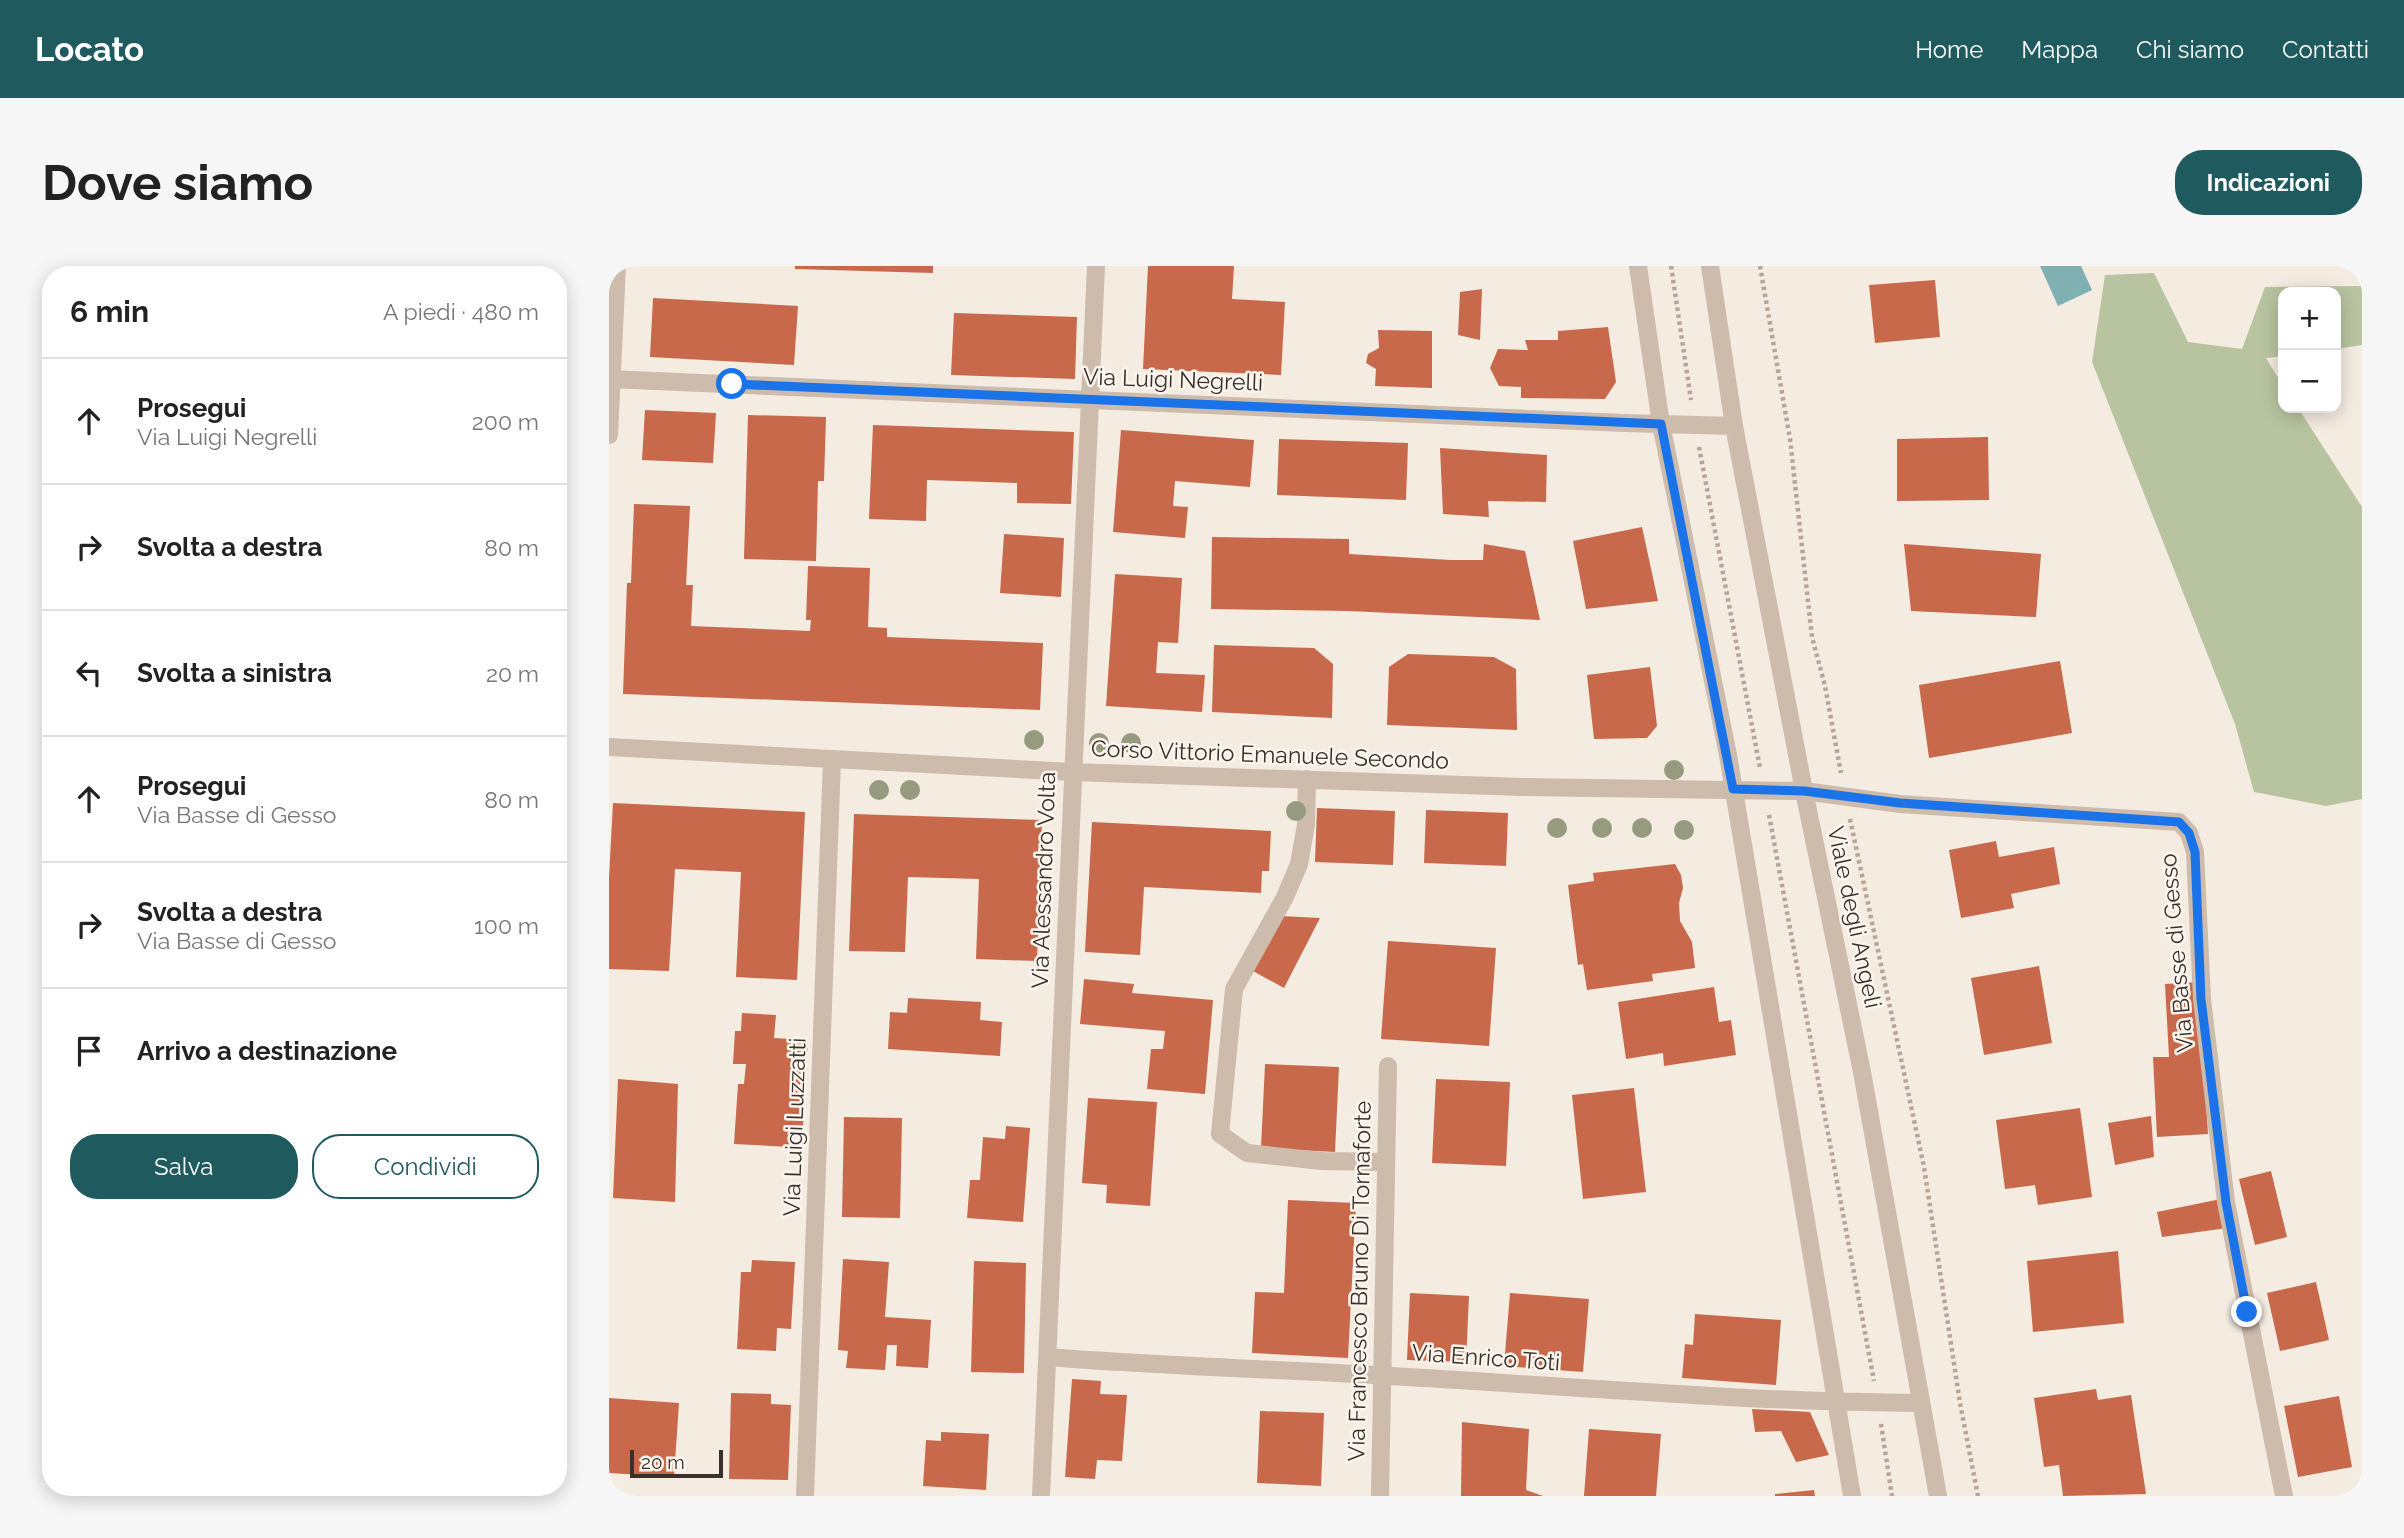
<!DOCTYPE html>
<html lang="it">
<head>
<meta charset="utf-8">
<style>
	body { margin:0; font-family:Raleway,sans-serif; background:#f6f6f6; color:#222 }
	.controls { position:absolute; right:21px; top:21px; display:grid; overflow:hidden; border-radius:14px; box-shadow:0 4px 18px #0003 }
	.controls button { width:63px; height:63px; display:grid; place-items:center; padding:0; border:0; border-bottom:2px solid #e0e0e0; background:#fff; color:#222; font:35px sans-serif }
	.scale { position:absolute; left:21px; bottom:18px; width:93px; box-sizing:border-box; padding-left:7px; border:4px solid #3b302b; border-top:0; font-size:19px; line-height:24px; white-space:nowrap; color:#3b302b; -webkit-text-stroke:5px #fbf5ee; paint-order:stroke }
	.stop { position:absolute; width:21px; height:21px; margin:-16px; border:5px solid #1a73e8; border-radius:50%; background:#fff }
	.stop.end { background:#1a73e8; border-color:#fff; box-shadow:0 2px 7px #0008 }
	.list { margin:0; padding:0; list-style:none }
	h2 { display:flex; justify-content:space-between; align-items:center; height:91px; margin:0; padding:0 28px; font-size:30px }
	h2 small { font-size:23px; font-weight:400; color:#767676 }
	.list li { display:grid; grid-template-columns:46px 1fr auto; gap:21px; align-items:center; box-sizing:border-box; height:126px; padding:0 28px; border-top:2px solid #e0e0e0 }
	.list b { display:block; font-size:26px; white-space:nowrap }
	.list p { margin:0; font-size:23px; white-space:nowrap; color:#767676 }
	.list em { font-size:23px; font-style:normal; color:#767676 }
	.actions { display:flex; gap:14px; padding:21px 28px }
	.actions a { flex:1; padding:16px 0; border:2px solid #1f5a5e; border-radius:28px; text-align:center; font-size:24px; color:#1f5a5e }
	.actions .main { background:#1f5a5e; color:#fff }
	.icon { flex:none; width:38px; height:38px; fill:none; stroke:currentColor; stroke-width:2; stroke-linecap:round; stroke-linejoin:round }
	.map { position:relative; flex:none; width:1753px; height:1230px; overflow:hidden; border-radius:28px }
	header { display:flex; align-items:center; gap:42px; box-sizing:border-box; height:98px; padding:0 35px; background:#1f5a5e; color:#fff }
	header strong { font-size:33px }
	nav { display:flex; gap:38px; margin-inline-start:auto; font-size:24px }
	.intro { display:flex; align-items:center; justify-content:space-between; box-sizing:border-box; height:168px; padding:0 42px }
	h1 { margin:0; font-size:49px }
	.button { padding:18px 32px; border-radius:28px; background:#1f5a5e; color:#fff; font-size:24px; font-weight:700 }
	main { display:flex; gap:42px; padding:0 42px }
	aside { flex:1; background:#fff; border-radius:28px; box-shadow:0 4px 18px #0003 }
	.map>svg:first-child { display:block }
</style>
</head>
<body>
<header>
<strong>Locato</strong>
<nav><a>Home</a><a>Mappa</a><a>Chi siamo</a><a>Contatti</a></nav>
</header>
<div class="intro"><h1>Dove siamo</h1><a class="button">Indicazioni</a></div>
<main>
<aside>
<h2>6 min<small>A piedi · 480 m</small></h2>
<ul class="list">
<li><svg class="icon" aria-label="ahead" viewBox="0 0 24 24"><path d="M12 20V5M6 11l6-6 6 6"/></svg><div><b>Prosegui</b><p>Via Luigi Negrelli</p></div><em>200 m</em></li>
<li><svg class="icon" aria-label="right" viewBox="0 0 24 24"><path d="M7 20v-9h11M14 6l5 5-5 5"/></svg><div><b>Svolta a destra</b></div><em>80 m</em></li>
<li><svg class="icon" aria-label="left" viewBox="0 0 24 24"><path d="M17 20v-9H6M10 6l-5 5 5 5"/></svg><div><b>Svolta a sinistra</b></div><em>20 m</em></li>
<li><svg class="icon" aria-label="ahead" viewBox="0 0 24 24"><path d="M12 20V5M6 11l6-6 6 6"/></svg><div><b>Prosegui</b><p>Via Basse di Gesso</p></div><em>80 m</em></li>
<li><svg class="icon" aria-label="right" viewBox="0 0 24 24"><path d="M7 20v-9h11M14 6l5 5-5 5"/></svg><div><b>Svolta a destra</b><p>Via Basse di Gesso</p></div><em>100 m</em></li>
<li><svg class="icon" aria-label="arrive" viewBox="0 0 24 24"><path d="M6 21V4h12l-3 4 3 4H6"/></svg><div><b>Arrivo a destinazione</b></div></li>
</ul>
<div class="actions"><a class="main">Salva</a><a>Condividi</a></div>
</aside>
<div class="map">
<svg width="1753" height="1230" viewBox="0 0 1753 1230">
	<rect width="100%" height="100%" fill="#f4ebe1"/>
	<path fill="#b8c4a0" d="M1545 7 1579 76 1633 83 1656 21 1753 20V79L1727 83V26H1674V90L1657 92 1674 120V142H1689L1753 241V533L1717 540 1645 526 1626 458 1483 96 1496 9Z"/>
	<path fill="#7fb0b2" d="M1431 0H1472L1483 24 1449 40Z"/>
	<path fill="#c8694b" d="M186 0H324V7L186 3Z
		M539 0H625L623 33 676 36 672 109 534 103Z
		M1326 14 1331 71 1266 77 1260 19Z
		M873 23 871 74 849 69 851 26Z
		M44 32 189 40 185 99 41 91Z
		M345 47 468 51 466 113 342 109Z
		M999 61 1007 116 996 133 912 132V121L890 120 881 102 889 83 919 84 916 74H949V65Z
		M769 64 823 65V122L766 120 767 103 757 97 759 88 770 82Z
		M36 144 107 147 104 197 33 194Z
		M139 149 217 151 215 215H209L207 295 135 293Z
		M264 159 465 166 462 238 408 237V217L318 214 317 255 260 253Z
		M512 164 645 174 641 221 566 215 564 240 579 241 576 272 504 266Z
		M1379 171 1380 234 1288 235V173Z
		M670 173 799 177 797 234 668 229Z
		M831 182 938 189 937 236 879 235 880 251 834 248Z
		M25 238 81 240 77 319H84L82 360 201 365 202 354H197L199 300 261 302 259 361 278 362V371L434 377 431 444 14 428 18 317H22Z
		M1033 261 1049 335 977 343 964 275Z
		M395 268 455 272 452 331 391 327Z
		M603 271 740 273V288L842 294H874L875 278 916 285 931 354 739 345 602 343Z
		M1295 278 1432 288 1427 351 1302 345Z
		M506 308 573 312 569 377 549 376 547 407 596 409 593 446 497 440Z
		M605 379 705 382 724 398 723 452 603 446Z
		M799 388 885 391 907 403 908 464 778 459 780 401Z
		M1451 395 1463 467 1320 492 1310 419Z
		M1041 401 1048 460 1038 472 985 473 978 409Z
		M4 537 196 546 188 714 127 711 132 606 66 603 60 705 0 703V611Z
		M708 542 786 545 784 599 706 596Z
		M817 544 899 547 897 600 815 597Z
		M245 548 433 554 428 695 367 693 370 613 299 611 296 686 240 685Z
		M483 556 662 565 660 605H653L652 627 535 621 531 689 476 686Z
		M1387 575 1390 591 1445 581 1451 618 1402 628 1405 642 1352 652 1340 584Z
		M1066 598 1072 609 1074 622 1070 637 1071 655 1083 676 1086 702 1043 708 1044 715 978 724 974 698 969 699 959 619 985 615 984 607Z
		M672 650 711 652 675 722 642 704Z
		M779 675 887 682 880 780 772 773Z
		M1430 700 1443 777 1375 789 1362 712Z
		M475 713 525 718 523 727 604 734 596 828 538 823 542 783H554L556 765 471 758Z
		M1590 716 1599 868 1548 871 1544 791H1560L1556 718Z
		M1105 721 1110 756 1122 754 1127 789 1055 800 1054 787 1017 793 1009 736Z
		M299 732 372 736 371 754 393 756 391 790 279 783 281 746 298 747Z
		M133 747 167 749 165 772 199 774 194 860H182L181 881 125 878 129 818H135L137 798H124L126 765H132Z
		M656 798 730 801 726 886 652 882Z
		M9 813 69 818 66 936 4 932Z
		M827 813 901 816 897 900 823 897Z
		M1025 822 1037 926 974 933 963 829Z
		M479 832 548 836 541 940 497 937 498 919 473 917Z
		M1471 842 1483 931 1429 939 1426 919 1396 923 1387 854Z
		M1542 850 1545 891 1506 899 1499 857Z
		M235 851 293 852 291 952 233 951Z
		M397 860 421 862 414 956 358 952 361 914H371L374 871 396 873Z
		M1662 905 1678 971 1646 979 1630 913Z
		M1612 933 1618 962 1553 971 1548 946Z
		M679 934 747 937 739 1092 643 1087 646 1026 675 1027Z
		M1509 985 1515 1057 1424 1066 1418 995Z
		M234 993 280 996 276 1051 322 1054 319 1102 287 1100 288 1079H278L276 1104 237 1102 239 1085 229 1084Z
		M143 994 186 996 182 1063 168 1062 167 1085 128 1083 132 1006H142Z
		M365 995 417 997 415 1107 362 1106Z
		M1707 1016 1720 1074 1671 1085 1658 1027Z
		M801 1027 860 1030 857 1096 798 1094Z
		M901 1027 980 1033 974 1106 895 1100Z
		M1086 1048 1172 1054 1167 1119 1073 1112 1076 1078 1084 1079Z
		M463 1113 492 1115 491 1128 518 1129 513 1195 488 1194 486 1213 456 1211Z
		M1487 1123 1489 1134 1522 1129 1537 1228 1454 1230 1450 1199 1435 1201 1425 1132Z
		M122 1127 162 1128V1138L182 1139 179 1214 120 1213Z
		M1730 1130 1743 1201 1689 1211 1675 1140Z
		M0 1132 70 1137 65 1211 0 1207Z
		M1143 1143 1201 1146 1220 1189 1187 1196 1172 1165 1146 1166Z
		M651 1145 715 1147 712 1220 648 1217Z
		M853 1156 920 1163 917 1224 934 1230H852Z
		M980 1163 1052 1168 1047 1230H975Z
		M332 1166 380 1168 377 1224 314 1220 317 1174 332 1175Z
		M1205 1224 1206 1230H1166V1228Z"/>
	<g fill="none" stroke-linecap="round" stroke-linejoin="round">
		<path stroke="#b9a596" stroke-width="4.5" stroke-dasharray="3.5 3.5" stroke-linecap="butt" d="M1062 0 1082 134
			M1151 0 1181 173 1203 371 1216 420 1232 507
			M1090 181 1151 502
			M1160 549 1265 1115
			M1241 553 1315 901 1351 1137 1369 1230
			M1272 1158 1283 1230"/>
		<path stroke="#cdbbac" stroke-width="18" d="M1029 0 1052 158 1119 489 1243 1230
			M1101 0 1125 160 1195 525 1253 806 1329 1230
			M0 113 1015 157 1125 160
			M0 169 8 0
			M0 481 463 506 914 521 1195 525 1291 538 1570 556 1580 567 1586 586 1593 733 1617 936 1675 1230
			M698 513 697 559 690 598 676 631 625 723 611 868 638 887 713 895 777 896
			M440 1091C559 1101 679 1103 799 1111 970 1121 1141 1136 1312 1137
			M196 1230 223 494
			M432 1230 487 0
			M771 1230 779 800"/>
	</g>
	<g fill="#969b7f">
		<circle cx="425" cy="474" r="10"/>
		<circle cx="490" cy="477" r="10"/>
		<circle cx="522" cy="477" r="10"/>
		<circle cx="1065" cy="504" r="10"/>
		<circle cx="270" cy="524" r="10"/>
		<circle cx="301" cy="524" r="10"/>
		<circle cx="687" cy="545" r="10"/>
		<circle cx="948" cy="562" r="10"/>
		<circle cx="993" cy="562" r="10"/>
		<circle cx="1033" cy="562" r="10"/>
		<circle cx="1075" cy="564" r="10"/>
	</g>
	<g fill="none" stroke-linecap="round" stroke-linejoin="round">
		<path stroke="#1a73e8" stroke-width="9" d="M123 118 1052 158 1124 523 1195 525 1291 537 1570 556 1580 567 1586 586 1592 733 1617 936 1638 1046"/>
	</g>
	<g text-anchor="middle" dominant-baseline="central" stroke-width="5" stroke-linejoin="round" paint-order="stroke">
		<g font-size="23" fill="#3b302b" stroke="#fbf5ee">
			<text transform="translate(564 113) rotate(2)">Via Luigi Negrelli</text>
			<text transform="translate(661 488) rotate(2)">Corso Vittorio Emanuele Secondo</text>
			<text transform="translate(434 614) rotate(-88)">Via Alessandro Volta</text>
			<text transform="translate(1246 651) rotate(78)">Viale degli Angeli</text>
			<text transform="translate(1567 687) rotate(-95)">Via Basse di Gesso</text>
			<text transform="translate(185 861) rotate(-88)">Via Luigi Luzzatti</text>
			<text transform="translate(750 1015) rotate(-89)">Via Francesco Bruno Di Tornaforte</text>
			<text transform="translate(877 1091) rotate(4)">Via Enrico Toti</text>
		</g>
	</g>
</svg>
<div class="controls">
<button>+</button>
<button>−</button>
</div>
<div class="scale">20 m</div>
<div class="stop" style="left:123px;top:118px"></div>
<div class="stop end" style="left:1638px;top:1046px"></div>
</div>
</main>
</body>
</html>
